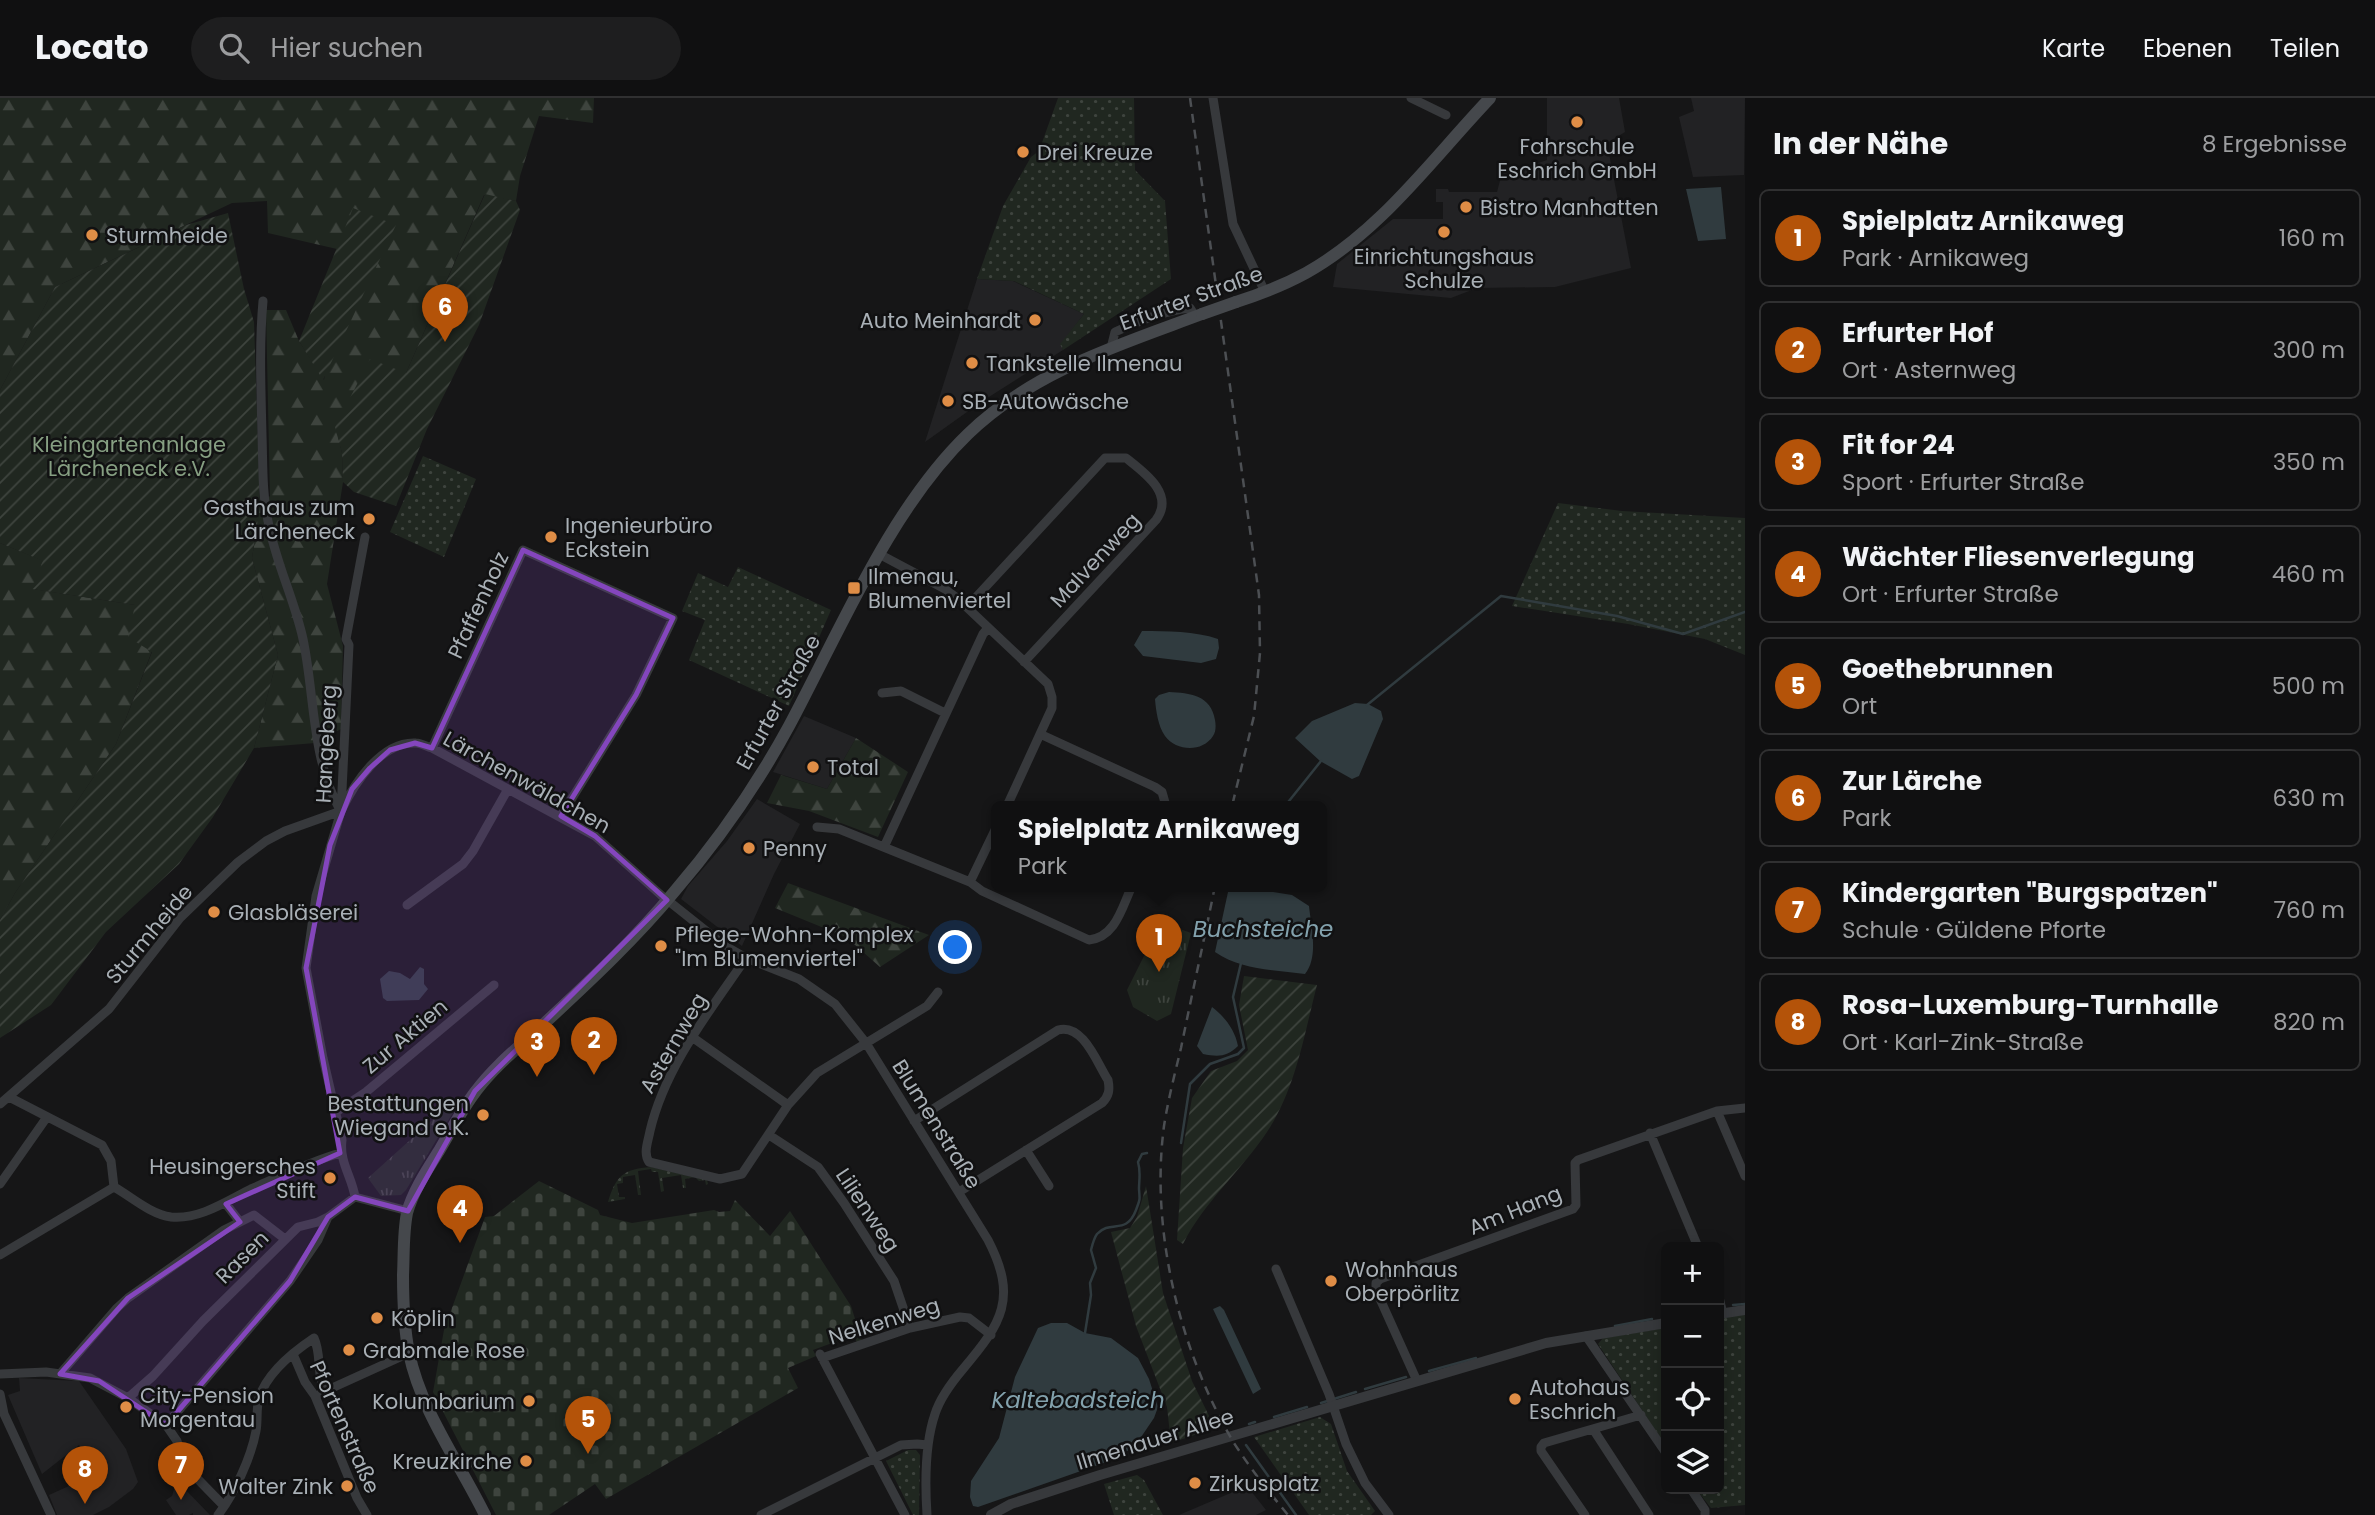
<!DOCTYPE html>
<html lang="de">
<head>
<meta charset="utf-8">
<style>
	body { margin:0; font-family:Poppins,sans-serif; background:#1e1e1f; color:#f1f3f6 }
	.controls { position:absolute; right:21px; bottom:21px; display:grid; overflow:hidden; border-radius:10px; box-shadow:0 4px 18px #0003 }
	.controls button { width:63px; height:63px; display:grid; place-items:center; padding:0; border:0; border-bottom:2px solid #303031; background:#101011; color:#f1f3f6; font:35px sans-serif }
	.you { position:absolute; left:956px; top:850px; width:24px; height:24px; margin:-18px; border:5px solid #fff; border-radius:50%; background:#1a73e8; box-shadow:0 0 0 10px #1a73e833 }
	.badge { display:grid; place-items:center; width:46px; height:46px; border-radius:50%; background:#b45309; color:#fff; font-size:23px; font-weight:700 }
	.pin { position:absolute; translate:-50% -58px; filter:drop-shadow(0 2px 4px #0008) }
	.pin::after { content:''; position:absolute; top:37px; width:24px; height:21px; background:inherit; clip-path:polygon(0 0,100% 0,50% 100%) }
	.popup { position:absolute; left:991px; top:703px; width:336px; height:91px; box-sizing:border-box; display:grid; place-content:center; border-radius:10px; background:#101011; filter:drop-shadow(0 2px 5px #0005); font-size:23px; white-space:nowrap; color:#9c9d9f }
	.popup b { font-size:26px; color:#f1f3f6 }
	.popup::after { content:''; position:absolute; left:50%; top:100%; margin-left:-14px; border:14px solid transparent; border-top-color:#101011 }
	.list { margin:0; padding:0; list-style:none }
	h2 { display:flex; justify-content:space-between; align-items:center; height:91px; margin:0; padding:0 28px; font-size:30px }
	h2 small { font-size:23px; font-weight:400; color:#9c9d9f }
	.list li { display:grid; grid-template-columns:46px 1fr auto; gap:21px; align-items:center; box-sizing:border-box; height:98px; margin:0 14px 14px; padding:0 14px; border:2px solid #303031; border-radius:10px }
	.list b { display:block; font-size:26px; white-space:nowrap }
	.list p { margin:0; font-size:23px; white-space:nowrap; color:#9c9d9f }
	.list em { font-size:23px; font-style:normal; color:#9c9d9f }
	.icon { flex:none; width:38px; height:38px; fill:none; stroke:currentColor; stroke-width:2; stroke-linecap:round; stroke-linejoin:round }
	.map { position:relative; flex:none; width:1745px; height:1417px; overflow:hidden }
	header { display:flex; align-items:center; gap:42px; box-sizing:border-box; height:98px; padding:0 35px; background:#101011; border-bottom:2px solid #303031 }
	header strong { font-size:33px }
	nav { display:flex; gap:38px; margin-inline-start:auto; font-size:24px }
	.search { width:490px; height:63px; background:#1e1e1f; display:flex; align-items:center; gap:18px; box-sizing:border-box; padding:0 24px; border-radius:38px; color:#9c9d9f; font-size:26px }
	main { display:flex }
	aside { flex:1; background:#101011 }
	.map>svg:first-child { display:block }
</style>
</head>
<body>
<header>
<strong>Locato</strong>
<div class="search"><svg class="icon" aria-label="search" viewBox="0 0 24 24"><circle cx="10" cy="10" r="6"/><path d="M15 15l6 6"/></svg>Hier suchen</div>
<nav><a>Karte</a><a>Ebenen</a><a>Teilen</a></nav>
</header>
<main>
<div class="map">
<svg width="1745" height="1417" viewBox="0 0 1745 1417">
	<defs>
		<pattern id="grass-dots" width="8" height="8" patternUnits="userSpaceOnUse" patternTransform="scale(1.75)"><rect width="8" height="8" fill="#202720"/><path d="M2 2h.1M6 6h.1" fill="none" stroke="#3e443e" stroke-width="1.8" stroke-linecap="round"/></pattern>
		<pattern id="forest-firs" width="22" height="20" patternUnits="userSpaceOnUse" patternTransform="scale(1.75)"><rect width="22" height="20" fill="#202720"/><path d="M5 1l3.5 6h-7zM16 11l3.5 6h-7z" fill="#3e443e"/></pattern>
		<pattern id="cemetery-stones" width="16" height="16" patternUnits="userSpaceOnUse" patternTransform="scale(1.75)"><rect width="16" height="16" fill="#202720"/><path d="M2 7V4a2 2 0 0 1 4 0v3zM10 15v-3a2 2 0 0 1 4 0v3z" fill="#3e443e"/></pattern>
		<pattern id="park-tufts" width="24" height="20" patternUnits="userSpaceOnUse" patternTransform="scale(1.75)"><rect width="24" height="20" fill="#202720"/><path d="M3 7l-1-3M5 7V3M7 7l1-3M15 17l-1-3M17 17v-4M19 17l1-3" fill="none" stroke="#3e443e"/></pattern>
		<pattern id="garden-furrows" width="10" height="10" patternUnits="userSpaceOnUse" patternTransform="scale(1.75)"><rect width="10" height="10" fill="#202720"/><path d="M-1 1l2-2M0 10L10 0M9 11l2-2" fill="none" stroke="#3e443e"/></pattern>
	</defs>
	<rect width="100%" height="100%" fill="#161617"/>
	<path fill="#222224" d="M1547 0H1619L1625 34 1607 45 1631 170 1555 189 1477 190 1451 200 1333 189 1337 166 1393 121H1443V104H1436V91H1448L1449 94H1497L1503 71H1520L1547 62Z
		M1691 0H1745L1744 77 1693 79 1679 19 1694 13Z
		M977 181 1013 183 1084 216 1061 246 1063 252 981 304 925 344Z
		M804 618 856 640 827 691 773 674Z
		M757 701 800 726 774 776 742 848 681 801 688 788 727 743Z
		M19 1280 79 1283 126 1351 138 1384 133 1391 109 1409 93 1417H57L49 1397 80 1383 96 1371 79 1347 42 1376 8 1297 20 1293Z
		M175 1388 183 1389 210 1417H193V1415L189 1417H176L166 1402 172 1398Z
		M1247 1388 1266 1412 1256 1417H1179Z"/>
	<path fill="url(#grass-dots)" d="M1058 0H1134L1135 72 1165 103 1171 181 1063 252 1060 246 1084 216 1014 183 977 181 1003 108 1031 59 1039 53Z
		M423 358 476 381 444 459 390 434Z
		M1558 405 1622 413 1745 420V557L1705 541 1628 526 1512 508Z
		M738 469 831 512 789 608 689 562 705 522 682 513 698 475 728 489Z
		M651 1069 707 1082 708 1086 706 1087 705 1082 699 1083 695 1079 685 1081 686 1090H683L681 1077 662 1080 664 1093 661 1094 658 1074H652L651 1071 638 1073 641 1097H638L635 1077 623 1079V1085L617 1086 619 1099H625V1101L608 1104C616 1078 623 1071 651 1069Z
		M1745 1216V1407L1711 1410 1696 1391H1719V1221Z
		M1666 1230V1348L1598 1246 1603 1240Z
		M1320 1319 1331 1326 1347 1373 1375 1413 1371 1417H1309L1254 1339Z
		M908 1352H916L920 1357 919 1417H913L886 1363Z
		M1137 1377 1144 1382 1163 1417H1114L1104 1386Z"/>
	<path fill="url(#forest-firs)" d="M0 0H594L593 25 539 18 520 78 516 103 484 97 406 275 336 329 342 355 343 384 327 486 343 548 341 631 315 645 254 650 278 557 252 460 260 408 270 398 266 212H286L299 243 324 282 354 111 337 151 268 135 267 103 232 105 55 189 0 292Z
		M0 445 44 463 33 491 135 507 152 553 116 646 15 795 0 822Z
		M856 640 908 674 878 739 809 713 767 705 781 677 827 691Z
		M788 785 929 837 880 869 846 839 775 810Z"/>
	<path fill="url(#cemetery-stones)" d="M539 1083 598 1112 600 1117 632 1125 714 1112 719 1114 730 1113 735 1102 770 1138 790 1113 851 1208 862 1243 857 1245 854 1237 813 1252 816 1258 788 1270 798 1290 606 1401 595 1386 549 1417H496L433 1294 444 1232 485 1119 494 1118Z"/>
	<path fill="url(#park-tufts)" d="M1161 824 1191 835 1171 916 1157 923 1133 909 1127 892Z
		M463 998 406 1092 401 1097 381 1098 368 1080 449 1007Z"/>
	<path fill="url(#garden-furrows)" d="M485 96 516 103 520 112 479 227 427 331 396 408 354 394 343 384 342 355 335 329 370 261 406 275Z
		M353 110 396 127 323 282 299 243Z
		M228 115 244 191 254 224 260 408 252 460 278 557 254 650 213 719 179 766 106 834 51 907 0 940V822L15 795 116 646 152 554 128 539 135 507 32 491 43 463 0 445V292L55 189 186 127Z
		M1244 878 1317 887C1304 937 1296 990 1267 1034 1241 1073 1204 1104 1183 1146L1177 1142 1183 1050 1192 1000 1211 973 1237 963 1248 952 1239 907Z
		M1146 1088 1163 1195 1192 1283 1215 1330 1171 1345 1167 1309 1136 1228 1111 1134 1130 1130 1137 1119Z"/>
	<path fill="#303b3f" d="M1721 89 1726 141 1698 143 1686 91Z
		M1142 533C1167 533 1195 533 1218 541L1219 550 1216 561 1201 565 1143 558 1134 547Z
		M1169 594C1190 595 1211 597 1215 622 1216 627 1216 634 1213 638 1202 655 1176 653 1165 638 1158 628 1156 613 1155 601L1159 597Z
		M1355 605 1368 606 1381 613 1383 621 1359 678 1352 681 1320 663 1295 640 1312 623Z
		M1243 789 1292 797 1309 808C1311 828 1319 859 1305 876 1275 872 1241 872 1215 854L1228 794Z
		M420 869 424 871V886L428 891 419 902 387 903 383 900 380 881 389 873 400 875 410 881Z
		M1212 909C1225 919 1235 932 1238 948 1227 959 1218 959 1203 956L1197 948Z
		M1220 1208 1224 1212 1261 1291 1253 1296 1213 1211Z
		M1051 1225H1067L1085 1235 1111 1240 1138 1260 1149 1281 1158 1309 1154 1320 1135 1348 1115 1361 978 1409 973 1408 970 1399 971 1383 999 1340 1015 1279 1038 1230Z"/>
	<g fill="none" stroke-linecap="round" stroke-linejoin="round">
		<path stroke="#303b3f" stroke-width="2.5" d="M1367 607 1501 498 1617 518 1683 536 1745 514
			M1285 708 1321 663
			M1181 1045 1190 986 1210 966 1238 956 1244 950 1233 899 1241 865
			M1733 1207 1745 1206
			M1615 1228 1652 1221
			M1085 1235 1091 1197 1090 1185 1096 1170 1091 1152C1092 1148 1094 1140 1097 1136 1111 1121 1126 1138 1136 1112 1140 1101 1140 1103 1139 1091 1139 1082 1141 1074 1138 1064L1142 1056 1147 1055
			M1429 1273 1476 1260
			M1365 1291 1406 1279
			M1321 1305 1356 1294
			M1274 1319 1307 1309
			M1249 1326 1255 1324
			M1246 1347 1296 1417"/>
		<path stroke="#37393c" stroke-width="9" d="M1213 0 1233 126 1265 194
			M1411 0 1446 17
			M263 203C259 248 261 292 262 337 263 366 262 395 268 423 275 463 294 500 303 541 315 598 311 659 340 712
			M1111 250 1115 234C1139 223 1163 213 1190 210L1195 218
			M879 456 945 491 957 500 1048 586 1052 599V610L1007 708
			M967 509 1105 360H1126C1145 375 1175 396 1156 422L1024 564
			M882 595 901 593 945 615
			M1040 636 1155 689 1162 694 1166 708
			M432 650 523 452 673 520 636 597 561 718
			M341 713C354 686 381 643 416 645 421 645 427 649 432 650L595 738 661 797 725 848 746 860 799 881 835 906 866 945 988 1142C1018 1200 1002 1225 963 1271 952 1284 940 1300 935 1316 925 1345 925 1386 927 1417
			M817 729 839 731 970 784 982 793 1089 842C1116 839 1122 809 1132 788
			M884 749 983 536 988 530
			M970 784 996 730
			M407 807 463 766 473 753 508 691
			M746 860C709 914 665 969 650 1033 648 1044 643 1055 649 1064L720 1081 742 1076 788 1007 817 975 927 908 938 894
			M692 939 788 1007
			M9 999 102 1047 111 1063 114 1089
			M0 1006 109 911 180 820 238 764 266 743 285 733 341 713
			M1717 1013 1745 1078
			M336 1014 366 994 494 887
			M914 1023 1058 932C1083 925 1097 965 1108 982 1110 992 1109 998 1102 1005L959 1094
			M1650 1035 1698 1149
			M769 1037 818 1069 844 1105 894 1183 910 1230
			M1026 1052 1049 1088
			M0 1086 47 1019
			M114 1089C132 1099 150 1116 171 1119 199 1122 227 1103 251 1091 281 1078 309 1064 340 1055
			M355 1099C352 1079 339 1064 342 1042L323 960 306 870 316 798 341 713 349 547 346 541 365 439
			M226 1106 240 1124
			M0 1157 114 1089
			M1276 1171 1329 1296 1346 1346 1365 1385 1389 1417
			M1719 1199 1723 1216
			M1586 1238 1666 1355
			M293 1256 305 1284 315 1298 357 1400 367 1417
			M820 1256 905 1417
			M822 1260 910 1230 960 1219 969 1220 991 1237
			M0 1276 46 1274 90 1280 128 1300 166 1327 177 1343 185 1368 224 1408
			M60 1276 117 1210 128 1200 224 1132 254 1117 285 1141
			M1417 1283 1376 1192V1185L1380 1181 1573 1111 1576 1107 1575 1065 1578 1062 1717 1013 1745 1010
			M321 1295 409 1255
			M0 1296 4 1316 51 1417
			M128 1300 153 1278 203 1223 298 1129 318 1124 328 1119 355 1099 408 1113
			M166 1327 290 1183 318 1142 328 1119
			M1593 1331 1649 1417
			M1691 1391 1705 1412V1417
			M218 1417C234 1396 251 1360 256 1333 258 1323 256 1310 259 1300 267 1275 293 1254 314 1240 322 1257 316 1276 325 1293
			M761 1417 901 1347 917 1346 928 1347
			M1585 1417 1541 1353V1349L1544 1345 1641 1317"/>
		<path stroke="#37393c" stroke-width="10" d="M1719 1216 1745 1212
			M991 1417 1011 1406 1100 1377 1546 1245 1666 1225"/>
		<path stroke="#45484c" stroke-width="12" d="M1236 204C1261 196 1284 187 1306 175 1381 133 1432 61 1490 0
			M485 1417C459 1364 421 1313 409 1255 404 1230 403 1203 403 1177 404 1157 403 1135 407 1115 413 1093 427 1072 439 1053 451 1033 462 1011 476 993 496 966 524 945 548 922 591 882 636 840 674 794 718 743 757 687 789 628 840 533 890 411 968 336 1033 273 1119 247 1202 216"/>
		<path stroke="#4c4f53" stroke-width="2.5" stroke-dasharray="9 7" stroke-linecap="butt" d="M1190 0 1259 497 1260 555 1254 618 1232 708
			M1215 788C1204 842 1192 896 1181 950 1175 975 1168 1002 1164 1028 1150 1133 1180 1254 1234 1345 1250 1370 1269 1394 1288 1417"/>
		<path stroke="#45484c" stroke-width="12" d="M1202 216 1236 204"/>
	</g>
	<path fill="#8446bd" fill-opacity="0.2" stroke="#8446bd" stroke-width="5" stroke-linejoin="round" d="M523 452 673 520 636 597 561 718 595 738 667 802 475 993 408 1113 355 1099 328 1119 290 1183 166 1327 99 1283 60 1276 128 1200 240 1124 226 1106 340 1055 306 870 330 747 352 691 370 670 390 652 415 645 432 650Z"/>
	<g fill="#df8d46" stroke="#111112" stroke-width="2.5">
		<circle cx="1577" cy="24" r="7"/>
		<circle cx="1023" cy="54" r="7"/>
		<circle cx="1466" cy="109" r="7"/>
		<circle cx="1444" cy="134" r="7"/>
		<circle cx="92" cy="137" r="7"/>
		<circle cx="1035" cy="222" r="7"/>
		<circle cx="972" cy="265" r="7"/>
		<circle cx="948" cy="303" r="7"/>
		<circle cx="369" cy="421" r="7"/>
		<circle cx="551" cy="439" r="7"/>
		<rect x="847" y="483" width="14" height="14" rx="3.5"/>
		<circle cx="813" cy="669" r="7"/>
		<circle cx="749" cy="750" r="7"/>
		<circle cx="214" cy="814" r="7"/>
		<circle cx="661" cy="848" r="7"/>
		<circle cx="483" cy="1017" r="7"/>
		<circle cx="330" cy="1080" r="7"/>
		<circle cx="1331" cy="1183" r="7"/>
		<circle cx="377" cy="1220" r="7"/>
		<circle cx="349" cy="1252" r="7"/>
		<circle cx="1515" cy="1301" r="7"/>
		<circle cx="529" cy="1303" r="7"/>
		<circle cx="126" cy="1309" r="7"/>
		<circle cx="526" cy="1363" r="7"/>
		<circle cx="1195" cy="1385" r="7"/>
		<circle cx="347" cy="1388" r="7"/>
	</g>
	<g text-anchor="middle" dominant-baseline="central" stroke-width="5" stroke-linejoin="round" paint-order="stroke">
		<g font-size="21" fill="#a9b0b6" stroke="#111112" text-anchor="start">
			<text x="1577" y="48" text-anchor="middle">Fahrschule<tspan x="1577" dy="24">Eschrich GmbH</tspan></text>
			<text x="1037" y="54">Drei Kreuze</text>
			<text x="1480" y="109">Bistro Manhatten</text>
			<text x="106" y="137">Sturmheide</text>
			<text x="1444" y="158" text-anchor="middle">Einrichtungshaus<tspan x="1444" dy="24">Schulze</tspan></text>
			<text x="1021" y="222" text-anchor="end">Auto Meinhardt</text>
			<text x="986" y="265">Tankstelle Ilmenau</text>
			<text x="962" y="303">SB-Autowäsche</text>
			<text x="355" y="409" text-anchor="end">Gasthaus zum<tspan x="355" dy="24">Lärcheneck</tspan></text>
			<text x="565" y="427">Ingenieurbüro<tspan x="565" dy="24">Eckstein</tspan></text>
			<text x="868" y="478">Ilmenau,<tspan x="868" dy="24">Blumenviertel</tspan></text>
			<text x="827" y="669">Total</text>
			<text x="763" y="750">Penny</text>
			<text x="228" y="814">Glasbläserei</text>
			<text x="675" y="836">Pflege-Wohn-Komplex<tspan x="675" dy="24">"Im Blumenviertel"</tspan></text>
			<text x="469" y="1005" text-anchor="end">Bestattungen<tspan x="469" dy="24">Wiegand e.K.</tspan></text>
			<text x="316" y="1068" text-anchor="end">Heusingersches<tspan x="316" dy="24">Stift</tspan></text>
			<text x="1345" y="1171">Wohnhaus<tspan x="1345" dy="24">Oberpörlitz</tspan></text>
			<text x="391" y="1220">Köplin</text>
			<text x="363" y="1252">Grabmale Rose</text>
			<text x="1529" y="1289">Autohaus<tspan x="1529" dy="24">Eschrich</tspan></text>
			<text x="140" y="1297">City-Pension<tspan x="140" dy="24">Morgentau</tspan></text>
			<text x="515" y="1303" text-anchor="end">Kolumbarium</text>
			<text x="512" y="1363" text-anchor="end">Kreuzkirche</text>
			<text x="1209" y="1385">Zirkusplatz</text>
			<text x="333" y="1388" text-anchor="end">Walter Zink</text>
		</g>
		<g font-size="21" fill="#a9b0b6" stroke="#111112">
			<text transform="translate(1191 200) rotate(-20)">Erfurter Straße</text>
			<text transform="translate(1095 462) rotate(-47)">Malvenweg</text>
			<text transform="translate(478 507) rotate(-65)">Pfaffenholz</text>
			<text transform="translate(778 604) rotate(-61)">Erfurter Straße</text>
			<text transform="translate(326 646) rotate(-87)">Hangeberg</text>
			<text transform="translate(527 684) rotate(29)">Lärchenwäldchen</text>
			<text transform="translate(149 836) rotate(-50)">Sturmheide</text>
			<text transform="translate(405 938) rotate(-40)">Zur Aktien</text>
			<text transform="translate(673 945) rotate(-60)">Asternweg</text>
			<text transform="translate(937 1026) rotate(58)">Blumenstraße</text>
			<text transform="translate(868 1112) rotate(56)">Lilienweg</text>
			<text transform="translate(1515 1112) rotate(-22)">Am Hang</text>
			<text transform="translate(242 1159) rotate(-45)">Rasen</text>
			<text transform="translate(884 1223) rotate(-17)">Nelkenweg</text>
			<text transform="translate(345 1329) rotate(66)">Pfortenstraße</text>
			<text transform="translate(1155 1341) rotate(-17)">Ilmenauer Allee</text>
		</g>
		<g font-size="21" fill="#869f82" stroke="#111112">
			<text x="129" y="346">Kleingartenanlage<tspan x="129" dy="24">Lärcheneck e.V.</tspan></text>
		</g>
		<g font-size="23" font-style="italic" fill="#83a2ad" stroke="#111112">
			<text x="1263" y="831">Buchsteiche</text>
			<text x="1078" y="1302">Kaltebadsteich</text>
		</g>
	</g>
</svg>
<div class="controls">
<button>+</button>
<button>−</button>
<button><svg class="icon" aria-label="locate" viewBox="0 0 24 24"><circle cx="12" cy="12" r="6"/><path d="M12 2v4M12 18v4M2 12h4M18 12h4"/></svg></button>
<button><svg class="icon" aria-label="layers" viewBox="0 0 24 24"><path d="M12 4l9 5-9 5-9-5zM3 14l9 5 9-5"/></svg></button>
</div>
<div class="you"></div>
<div class="pin badge" style="left:1159px;top:874px">1</div>
<div class="popup"><b>Spielplatz Arnikaweg</b>Park</div>
<div class="pin badge" style="left:594px;top:977px">2</div>
<div class="pin badge" style="left:537px;top:979px">3</div>
<div class="pin badge" style="left:460px;top:1145px">4</div>
<div class="pin badge" style="left:588px;top:1356px">5</div>
<div class="pin badge" style="left:445px;top:244px">6</div>
<div class="pin badge" style="left:181px;top:1402px">7</div>
<div class="pin badge" style="left:85px;top:1406px">8</div>
</div>
<aside>
<h2>In der Nähe<small>8 Ergebnisse</small></h2>
<ul class="list">
<li><span class="badge">1</span><div><b>Spielplatz Arnikaweg</b><p>Park · Arnikaweg</p></div><em>160 m</em></li>
<li><span class="badge">2</span><div><b>Erfurter Hof</b><p>Ort · Asternweg</p></div><em>300 m</em></li>
<li><span class="badge">3</span><div><b>Fit for 24</b><p>Sport · Erfurter Straße</p></div><em>350 m</em></li>
<li><span class="badge">4</span><div><b>Wächter Fliesenverlegung</b><p>Ort · Erfurter Straße</p></div><em>460 m</em></li>
<li><span class="badge">5</span><div><b>Goethebrunnen</b><p>Ort</p></div><em>500 m</em></li>
<li><span class="badge">6</span><div><b>Zur Lärche</b><p>Park</p></div><em>630 m</em></li>
<li><span class="badge">7</span><div><b>Kindergarten &quot;Burgspatzen&quot;</b><p>Schule · Güldene Pforte</p></div><em>760 m</em></li>
<li><span class="badge">8</span><div><b>Rosa-Luxemburg-Turnhalle</b><p>Ort · Karl-Zink-Straße</p></div><em>820 m</em></li>
</ul>
</aside>
</main>
</body>
</html>
